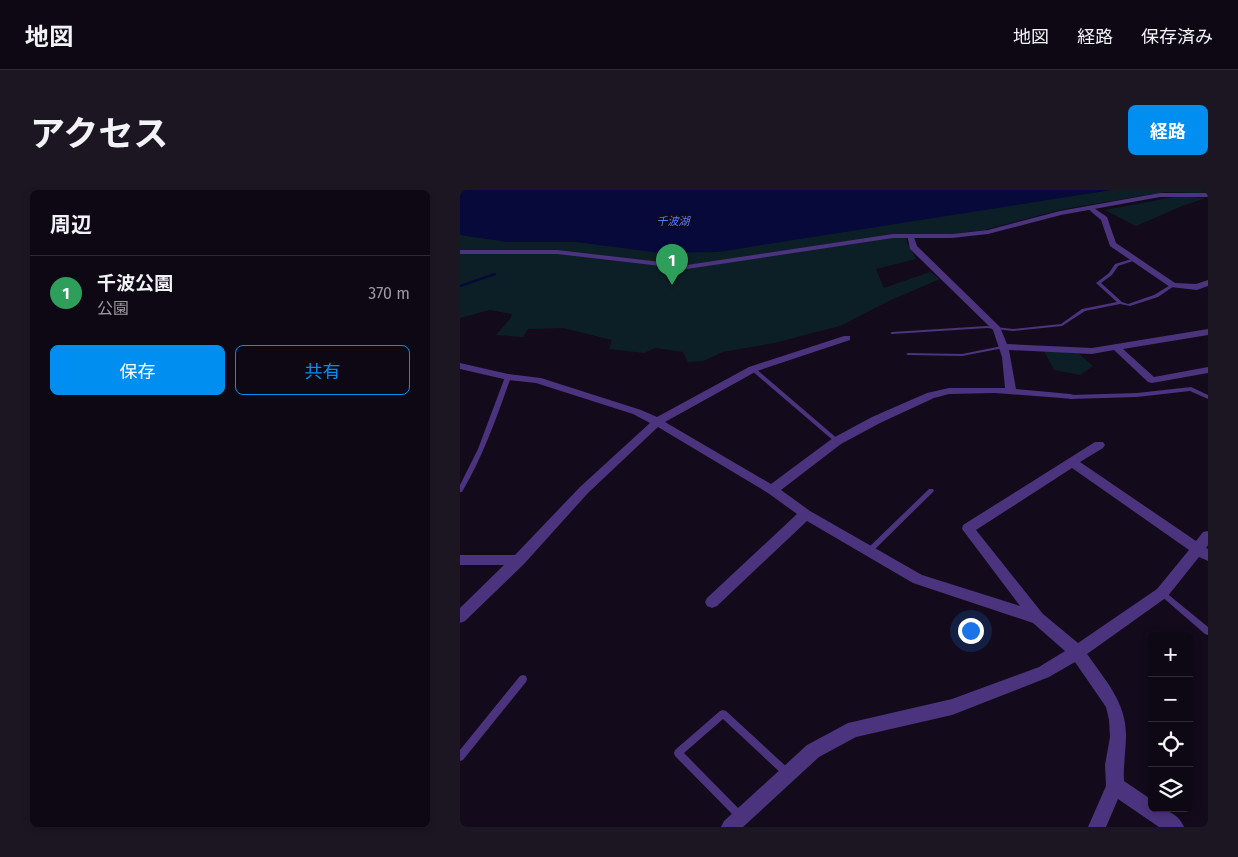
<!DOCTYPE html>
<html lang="ja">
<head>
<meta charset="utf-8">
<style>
	body { margin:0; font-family:"Fira Sans","Noto Sans JP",sans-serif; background:#1c1622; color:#f1f3f6 }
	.controls { position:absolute; right:15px; bottom:15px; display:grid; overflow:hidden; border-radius:8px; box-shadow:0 2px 8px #0003 }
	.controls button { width:45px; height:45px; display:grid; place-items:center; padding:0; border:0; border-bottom:1px solid #2e2934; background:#0e0815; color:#f1f3f6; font:25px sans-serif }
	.you { position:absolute; left:510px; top:440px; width:18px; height:18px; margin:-12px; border:4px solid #fff; border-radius:50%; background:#1a73e8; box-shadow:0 0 0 8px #1a73e833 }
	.badge { display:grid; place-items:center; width:32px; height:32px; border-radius:50%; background:#008ff0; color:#fff; font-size:16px; font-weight:700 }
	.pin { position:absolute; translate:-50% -41px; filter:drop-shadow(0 1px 2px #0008) }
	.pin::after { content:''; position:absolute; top:26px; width:18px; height:15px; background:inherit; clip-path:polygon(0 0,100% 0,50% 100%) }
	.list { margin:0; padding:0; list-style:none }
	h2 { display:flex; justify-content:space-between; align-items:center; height:65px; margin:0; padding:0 20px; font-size:21px }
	h2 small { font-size:16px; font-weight:400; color:#9b9aa0 }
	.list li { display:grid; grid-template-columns:32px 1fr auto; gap:15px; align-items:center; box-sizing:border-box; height:75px; padding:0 20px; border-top:1px solid #2e2934 }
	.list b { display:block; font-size:19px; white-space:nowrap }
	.list p { margin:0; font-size:16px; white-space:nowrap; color:#9b9aa0 }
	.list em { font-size:16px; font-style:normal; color:#9b9aa0 }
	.actions { display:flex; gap:10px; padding:15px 20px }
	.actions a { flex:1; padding:11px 0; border:1px solid #008ff0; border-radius:8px; text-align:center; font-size:18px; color:#008ff0 }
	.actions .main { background:#008ff0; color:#fff }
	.icon { flex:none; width:28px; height:28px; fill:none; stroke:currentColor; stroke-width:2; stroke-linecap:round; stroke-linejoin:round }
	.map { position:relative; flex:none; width:748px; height:637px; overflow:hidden; border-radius:8px }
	header { display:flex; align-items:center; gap:30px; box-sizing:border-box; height:70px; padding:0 25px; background:#0e0815; border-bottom:1px solid #2e2934 }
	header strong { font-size:24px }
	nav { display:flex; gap:28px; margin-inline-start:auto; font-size:18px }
	.intro { display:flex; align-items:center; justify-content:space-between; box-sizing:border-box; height:120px; padding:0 30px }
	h1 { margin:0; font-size:35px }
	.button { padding:12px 22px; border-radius:8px; background:#008ff0; color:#fff; font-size:18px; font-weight:700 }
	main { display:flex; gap:30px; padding:0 30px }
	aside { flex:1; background:#0e0815; border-radius:8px; box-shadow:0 2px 8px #0003 }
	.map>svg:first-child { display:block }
</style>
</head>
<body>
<header>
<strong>地図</strong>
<nav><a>地図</a><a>経路</a><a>保存済み</a></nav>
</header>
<div class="intro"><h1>アクセス</h1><a class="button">経路</a></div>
<main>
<aside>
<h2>周辺<small></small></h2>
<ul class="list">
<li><span class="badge" style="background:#2e9e5b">1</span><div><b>千波公園</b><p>公園</p></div><em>370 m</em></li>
</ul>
<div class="actions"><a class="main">保存</a><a>共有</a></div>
</aside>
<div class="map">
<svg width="748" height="637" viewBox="0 0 748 637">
	<rect width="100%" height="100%" fill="#130a1c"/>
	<path fill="#0d1f26" d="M0 0H748V3L705 2 604 19 524 40 489 44H446L447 53 456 69 416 79 424 98 470 82 480 89 431 110 380 136 314 153 263 162 243 171 228 172 223 162 195 158 184 163 149 159 152 150 103 138 68 139 63 147 36 145 50 129 52 124 30 120 0 128Z
		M719 6 746 8 722 16 676 36 645 20Z
		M584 161 617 162 633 176 620 185 594 180Z"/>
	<path fill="#060939" d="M0 0H652L258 62 201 63 115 52H47L0 45Z"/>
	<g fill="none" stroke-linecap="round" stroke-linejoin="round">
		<path stroke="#060939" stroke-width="2.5" d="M0 96 35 84"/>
		<path fill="#4c337d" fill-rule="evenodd" d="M675 68 677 69 676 70 658 76 652 85 641 93 662 112 668 114 694 105 712 94H714V96L698 107 670 116 660 114 625 121 602 136 553 141 527 138 432 144 430 143 432 142 527 136 553 139 601 134 622 119 657 112 636 93 649 83 655 74Z
			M542 156H544V158L502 166 448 165 446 164 448 163 502 164Z
			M291 178H295L379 250 380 251 379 252H375L291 180Z
			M48 185 51 187C37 226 24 265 2 302H0V295L18 259 45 187Z
			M731 197 748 205V209L730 201 677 207 610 209 607 207 610 205 677 203Z
			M469 299H473L474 301 411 363H407L406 361 407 359Z
			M702 400 704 401 748 437V445L745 444 700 405 698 403 700 401Z
			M63 485 66 486 67 489 66 492 3 570 0 571V560L60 486Z
			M263 520 266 521 330 580 331 583 330 586 327 587 324 586 263 529 224 563 283 623 285 626 283 629 280 631 277 629 215 566 214 563 215 560 260 521Z"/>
		<path fill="#4c337d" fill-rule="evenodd" d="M627 16H631L647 27 656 53 715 93 736 94 748 90V96L737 100 710 97 650 56 641 30 627 18Z
			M447 44H453L457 56 540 137 547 154 632 158 748 139V145L663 159 694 187 748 177V183L692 193 688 192 654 160 632 164 549 160 556 199 610 204 614 205V209L535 203 489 204 474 208 420 233 381 254 321 300 350 321 462 385 560 416 502 339 503 335 635 252H643L645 255 643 258 620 272 736 351 743 342 748 341V355L746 358 748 359V371L739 367 707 407 627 464C645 490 666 512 666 545 666 561 663 576 664 591L692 610V618C705 618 719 624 724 637H699L658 609 646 637H628L646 596 645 575 650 547 649 530 646 517 615 472 589 487 492 525 396 547 359 567 283 637H261L264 631 347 555 388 533 492 509 579 477 605 461 573 433 453 393 347 331 257 416 252 418 247 416 245 412 247 408 337 324 308 303 198 237 128 303 64 374 5 431 0 433V418L44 375H0V365H55L120 297 190 233 173 224 76 193 48 190 0 179V173L48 184 81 188 181 220 197 227 289 177 384 146H390V150L297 181 205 232 311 294 373 248 412 227 467 203 489 198H545L542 167 533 140 450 59ZM612 278 729 360 697 399 618 453 583 424 516 340Z"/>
		<path fill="#4c337d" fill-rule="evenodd" d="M700 3H748V7H700L601 25 528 44 492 48H433L227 79 97 64H0V60H97L227 75 433 44H492L528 40 600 21Z"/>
	</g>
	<g text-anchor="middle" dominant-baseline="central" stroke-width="4.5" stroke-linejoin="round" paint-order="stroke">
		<g font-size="11" font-style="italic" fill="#537bff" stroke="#130a1c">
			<text x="213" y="31">千波湖</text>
		</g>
	</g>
</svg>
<div class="controls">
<button>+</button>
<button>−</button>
<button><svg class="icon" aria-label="locate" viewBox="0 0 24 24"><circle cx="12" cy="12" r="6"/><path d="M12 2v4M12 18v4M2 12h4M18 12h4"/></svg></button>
<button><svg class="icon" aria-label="layers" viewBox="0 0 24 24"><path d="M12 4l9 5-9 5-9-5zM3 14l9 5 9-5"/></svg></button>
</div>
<div class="you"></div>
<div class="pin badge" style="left:212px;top:95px;background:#2e9e5b">1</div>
</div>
</main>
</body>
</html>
